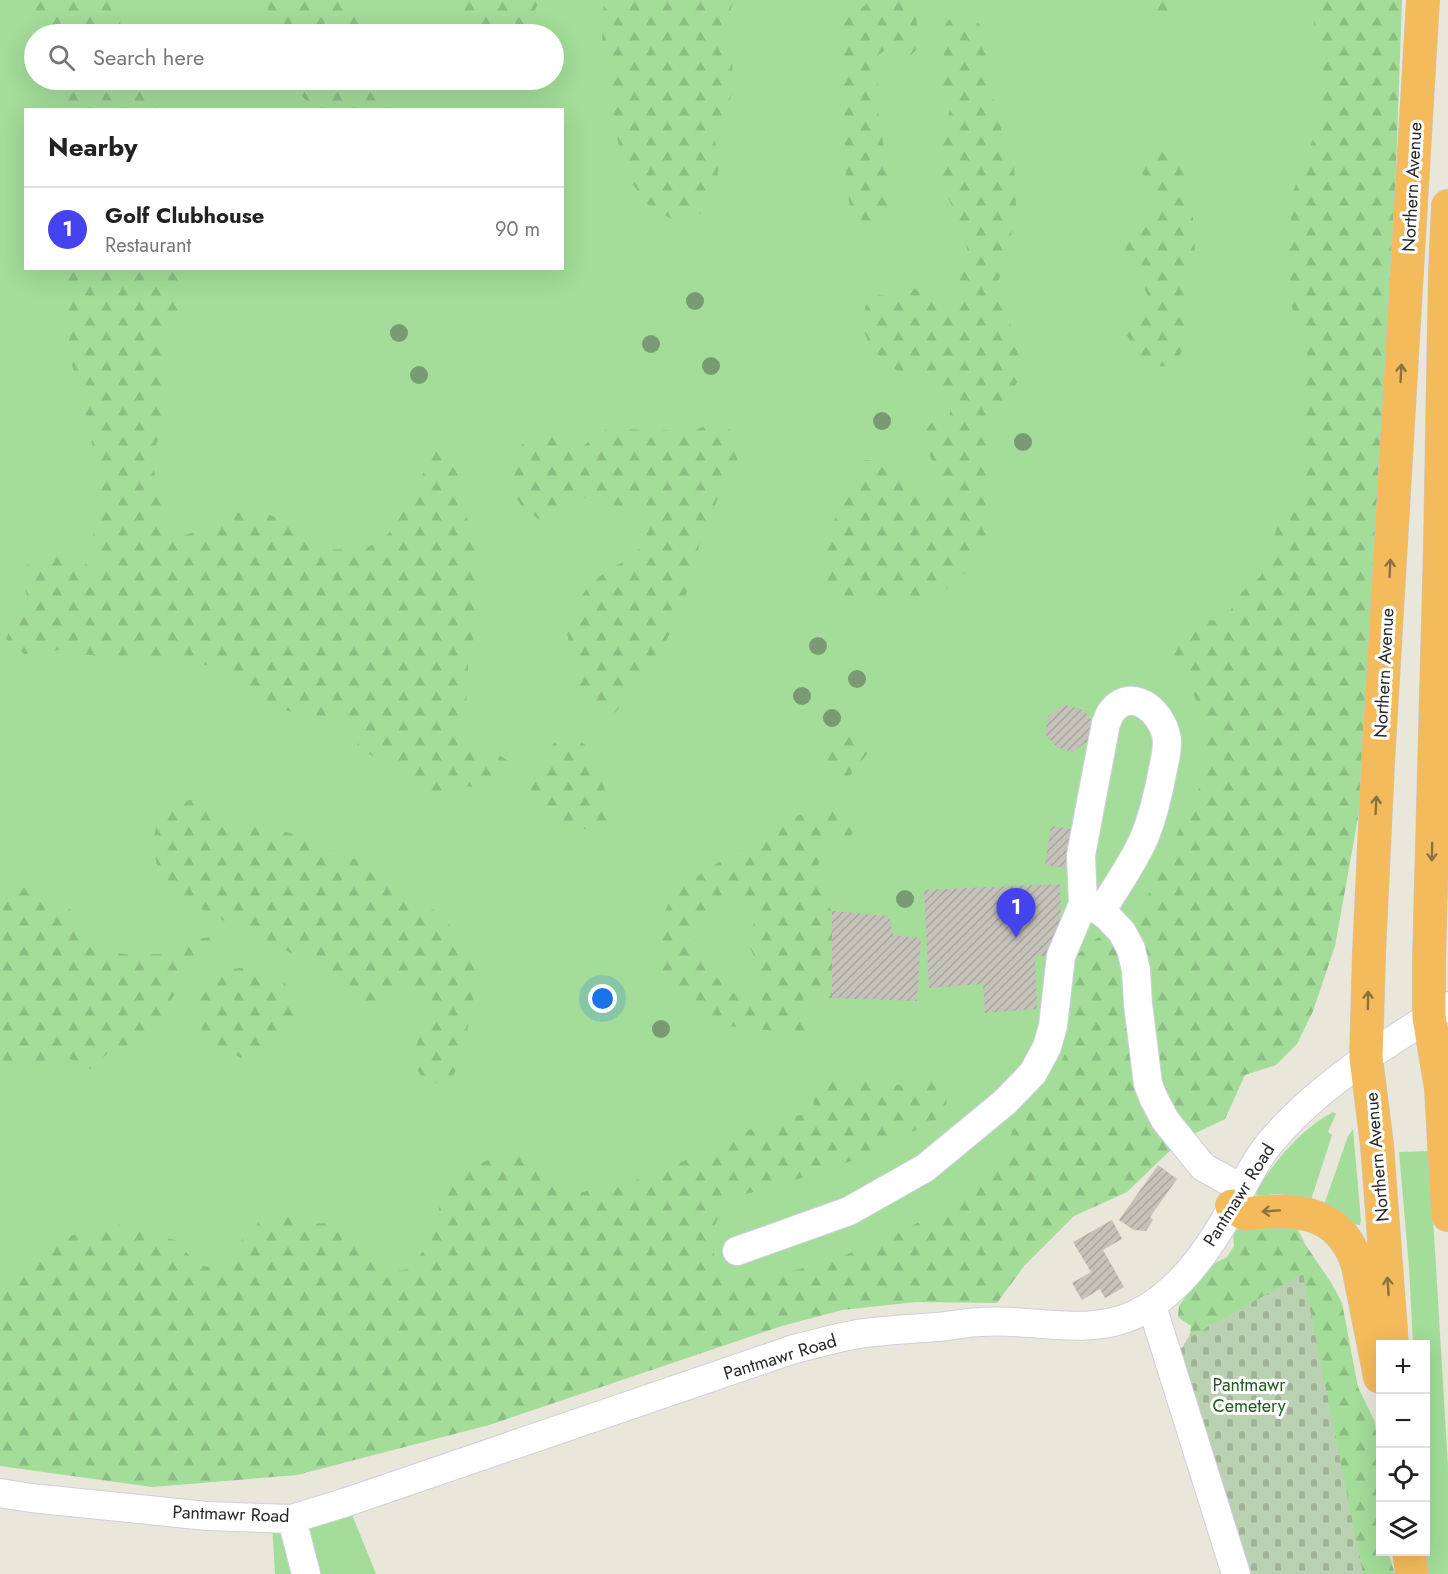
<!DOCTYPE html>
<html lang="en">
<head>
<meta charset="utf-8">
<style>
	body { margin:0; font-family:Jost,sans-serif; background:#f6f6f6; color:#222 }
	.controls { position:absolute; right:18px; bottom:18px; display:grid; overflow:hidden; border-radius:0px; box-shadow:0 6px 24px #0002 }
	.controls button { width:54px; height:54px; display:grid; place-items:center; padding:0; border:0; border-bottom:2px solid #e0e0e0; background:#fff; color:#222; font:30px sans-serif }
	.you { position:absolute; left:603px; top:999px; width:21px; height:21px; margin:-15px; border:4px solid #fff; border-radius:50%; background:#1a73e8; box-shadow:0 0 0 9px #1a73e833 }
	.badge { display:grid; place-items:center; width:39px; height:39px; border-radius:50%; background:#4543ed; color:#fff; font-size:20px; font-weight:700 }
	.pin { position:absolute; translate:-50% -50px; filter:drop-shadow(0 2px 3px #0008) }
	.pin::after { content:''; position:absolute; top:32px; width:21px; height:18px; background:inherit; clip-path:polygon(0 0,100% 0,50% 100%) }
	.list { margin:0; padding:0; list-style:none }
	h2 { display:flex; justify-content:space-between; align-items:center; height:78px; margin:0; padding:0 24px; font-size:26px }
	h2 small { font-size:20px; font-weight:400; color:#767676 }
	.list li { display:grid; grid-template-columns:39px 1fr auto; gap:18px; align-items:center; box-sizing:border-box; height:84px; padding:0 24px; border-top:2px solid #e0e0e0 }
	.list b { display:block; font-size:22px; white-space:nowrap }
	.list p { margin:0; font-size:20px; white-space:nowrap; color:#767676 }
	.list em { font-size:20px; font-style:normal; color:#767676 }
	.icon { flex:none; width:33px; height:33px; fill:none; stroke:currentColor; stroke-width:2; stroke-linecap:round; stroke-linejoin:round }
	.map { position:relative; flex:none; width:1448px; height:1574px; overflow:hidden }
	.search { position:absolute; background:#fff; box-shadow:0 6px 24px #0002; left:24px; top:24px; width:540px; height:66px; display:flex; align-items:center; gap:15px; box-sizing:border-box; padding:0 21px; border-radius:33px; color:#767676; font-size:22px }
	.panel { position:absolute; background:#fff; box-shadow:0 6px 24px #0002; left:24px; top:108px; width:540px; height:162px; border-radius:0px }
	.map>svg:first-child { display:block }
</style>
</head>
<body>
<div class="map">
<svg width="1448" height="1574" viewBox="0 0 1448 1574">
	<defs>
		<pattern id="forest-firs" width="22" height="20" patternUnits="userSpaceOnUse" patternTransform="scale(1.5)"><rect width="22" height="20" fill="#a3dd99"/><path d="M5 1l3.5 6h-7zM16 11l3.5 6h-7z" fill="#8cbe84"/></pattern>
		<pattern id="cemetery-stones" width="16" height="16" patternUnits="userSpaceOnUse" patternTransform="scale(1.5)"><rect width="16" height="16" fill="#bbd2b2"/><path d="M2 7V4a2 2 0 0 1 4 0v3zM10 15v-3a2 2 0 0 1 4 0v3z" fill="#a1b499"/></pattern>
		<pattern id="building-hatch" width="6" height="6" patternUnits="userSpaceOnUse" patternTransform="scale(1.5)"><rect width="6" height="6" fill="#c4c2b9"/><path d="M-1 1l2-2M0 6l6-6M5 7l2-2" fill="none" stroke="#a8a79f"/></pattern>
	</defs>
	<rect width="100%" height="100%" fill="#e9e6da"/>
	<path fill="#a3dd99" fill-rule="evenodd" d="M0 0H1369L1309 857 1007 1251 0 1416ZM34 34H554V80H34ZM26 110H562V268H26Z
		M1333 1112 1336 1114 1328 1132 1332 1135 1311 1200 1292 1196 1277 1194 1258 1196 1255 1194 1257 1189C1277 1159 1301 1129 1333 1112Z
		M1353 1129 1361 1221 1360 1225C1347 1224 1334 1212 1324 1205L1348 1136Z
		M1429 1151 1448 1467V1574H1427L1426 1552V1344H1413L1409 1267 1399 1152Z
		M347 1502 376 1574H275L272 1524Z"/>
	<path fill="url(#forest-firs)" fill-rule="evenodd" d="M34 0H124L120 24 124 34H40Z
		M267 0H357L367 34H270Z
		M462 0H539L531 21 518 29V34H470Z
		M604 0H734L725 25 732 56 733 92 714 135 719 167 711 204 696 217 672 219 651 209 630 181 619 148 602 43Z
		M868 0H901L916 15 919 47 910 56H899L886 50 878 55V111L889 179 888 205 882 219 876 223 861 220 850 207 846 182 841 8 847 3 865 6Z
		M1147 0H1175L1171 18 1162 21 1152 16Z
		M1308 0H1402L1392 284 1361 801 1335 946 1313 1011 1297 1044 1276 1065 1245 1075 1225 1119 1181 1140 1127 1192 1074 1216 1024 1266 997 1303 916 1302 842 1310 782 1326 489 1425 297 1475 152 1487 0 1466V1289L13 1283 30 1260 70 1236 111 1223 175 1240 198 1265 215 1268 266 1215 288 1210 308 1225 323 1223 343 1226 383 1272 409 1269 428 1245 446 1186 470 1168 504 1153 537 1160 551 1186 568 1195 631 1182 711 1150 751 1129 800 1115 813 1110 815 1089 829 1077 917 1087 929 1068 938 1067 947 1093 946 1107 936 1120 860 1158 798 1179 743 1195 722 1210 710 1235 715 1259 726 1275 756 1278 814 1266 878 1243 935 1214 982 1184 1004 1164 1012 1131 1028 1107 1053 1078 1072 1040 1068 996 1078 954 1097 938 1122 932 1144 903 1202 782 1204 721 1186 674 1163 657 1181 629 1201 619 1218 621 1228 614 1242 592 1261 576 1269 557 1277 527 1291 511 1299 493 1302 406 1310 362 1296 324 1283 270 1291 224 1290 200 1318 126 1324 75 1319 41Z
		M955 13 971 16 981 26 987 49 990 86 1002 132 1014 165 1016 205 1011 236 997 286 1015 338 1020 361V379L1005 397 992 417 989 454 991 476 988 538 975 563 946 590 927 600 911 603 893 597 879 596 859 605 845 604 824 585 828 556 820 545 823 524 833 522C842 508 848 492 859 480L858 468 864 460H876L889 473 909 486 923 503 936 502 942 486 926 446 924 429 936 420 949 419 951 407 945 395 928 378 897 371 881 359 868 341 861 324 866 305 879 295 899 298 908 289 927 288 942 303 955 304 961 297 959 277 967 267 969 255 960 223 943 187 938 153 950 110 943 85 948 72 943 52 942 28Z
		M51 80H142L157 109H59Z
		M287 80H384L397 109H314Z
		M1156 148 1171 150 1185 167 1192 203 1195 248 1189 282 1188 310 1190 334 1181 353 1168 366 1152 367 1137 352 1126 334 1130 319 1143 306 1148 296 1141 281 1128 263 1124 242 1132 224 1146 216 1154 206 1149 186 1140 169 1143 153Z
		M60 269H189L175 321 161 358 168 393 161 428 152 458 158 495 166 513 164 530 173 539 203 529 237 513 259 508 328 549 364 550 388 534 403 511 435 451 447 457 458 475 468 523 482 574 480 623 468 652V681L464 726V743L475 749 495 753 509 761V779L486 788 463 786 437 796 420 791 406 772 387 757H375L358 749 357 734 337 718H315L288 711 265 702 236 679 206 665 152 659 106 658 59 650 24 654 6 639 16 613 28 603 23 574 30 561 47 554 68 552 79 558 93 570 102 572 98 558 92 542 99 501 91 435 72 364Z
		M719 421 730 430 735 445 738 465 720 493 699 545 692 578 675 624 665 643 631 688 620 707 607 721 595 720 584 700 574 666 566 628 576 603 592 582 614 566 632 559 645 540 650 519 642 510 611 507 587 497 572 504 558 517 540 520 522 507 508 484 510 465 519 447 531 438 549 433 566 443 582 448 591 439 607 429 661 430 690 433 704 426Z
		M854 728 866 735 871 749 848 778 838 784 822 775 818 766C826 749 836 737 854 728Z
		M562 739 581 741 596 756 605 791 613 811 605 824C598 826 589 830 581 829 558 827 542 808 527 791L529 776 553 744Z
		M204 798 227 813 236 837 257 824 293 834 372 866 423 901 463 937 478 974 466 1037 454 1075 437 1083C432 1081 423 1078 420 1074 404 1056 424 1029 434 1013L422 993 407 987 386 1003 370 1005 343 987 322 967 256 937 183 900 159 873 152 843 159 818 178 802Z
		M834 808 859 824 847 841 820 843 817 888 832 911V998L803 997 806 1034 709 1024 688 1012 661 976 658 928 674 891 779 824 811 810ZM741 898 756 901 755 919 748 942 759 969 760 1001 731 992 703 964 693 931 718 908Z
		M19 887 45 891 68 906 88 943 106 952 135 955 160 954 198 939 210 937 213 950 192 971 171 1000 167 1022 153 1040 128 1045 109 1052 91 1069 76 1061 58 1056 37 1066 18 1064 0 1076V906Z
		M255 966 284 982 297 1005 287 1034 266 1052 241 1058 205 1038 194 1012 206 986 225 970Z
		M1248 1221 1297 1228 1305 1244 1332 1284 1342 1303 1358 1387 1375 1422 1380 1475V1552H1388L1395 1574H1225L1187 1351 1191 1326 1178 1317 1179 1306 1207 1267 1227 1257 1234 1246 1233 1233Z"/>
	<path fill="url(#cemetery-stones)" d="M1303 1274 1363 1574H1225L1179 1352 1188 1338Z"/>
	<path fill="url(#building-hatch)" d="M1064 705 1083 710 1092 721 1090 739 1073 752 1057 747 1045 734 1048 716Z
		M1051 826 1072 829 1066 868 1045 865Z
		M1060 884 1061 956H1035L1037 1009 985 1013 983 984 929 988 924 890Z
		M832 911 889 916 893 935 921 938 917 1001 832 998Z
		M1158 1165 1177 1179 1150 1217 1153 1220 1146 1231 1134 1230 1119 1220Z
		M1112 1220 1122 1239 1103 1250 1124 1287 1105 1298 1100 1289 1082 1300 1072 1283 1091 1272 1073 1242Z"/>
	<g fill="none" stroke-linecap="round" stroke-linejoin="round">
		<defs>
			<path id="minor" d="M1083 904 1097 909 1107 916 1122 932 1131 949 1136 970 1138 1004 1148 1084 1154 1099 1165 1120 1203 1167 1241 1188
				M737 1251 849 1211 925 1168 1005 1102 1033 1073 1047 1047 1053 1026 1061 956 1083 904 1081 855 1106 723C1108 720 1109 714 1112 711 1134 684 1166 716 1167 742 1167 753 1164 764 1162 774 1158 795 1153 816 1145 836 1135 860 1115 889 1101 911
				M1152 1306 1236 1574
				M0 1493 31 1498 207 1516 292 1519 347 1502 794 1349C817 1344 841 1336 865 1333 889 1330 913 1329 937 1327 952 1326 967 1322 982 1322 1032 1318 1086 1337 1134 1315 1171 1298 1198 1264 1219 1230 1237 1202 1248 1170 1269 1144 1303 1103 1346 1071 1390 1042 1409 1030 1428 1017 1448 1006
				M292 1519 306 1574"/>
			<path id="highway" d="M1448 206 1445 274 1440 548 1429 960V1017L1441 1088 1448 1215
				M1232 1206 1245 1214C1291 1208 1337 1208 1356 1260 1360 1271 1361 1284 1364 1296 1369 1323 1375 1350 1380 1377
				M1392 1344 1377 1145 1366 1058 1369 954 1378 763 1423 0
				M1409 1552 1412 1574"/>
		</defs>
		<use href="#minor" stroke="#cfcfe0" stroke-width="30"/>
		<use href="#highway" stroke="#c7c7c7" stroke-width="34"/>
		<use href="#minor" stroke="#fff" stroke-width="28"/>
		<use href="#highway" stroke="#f3bb5b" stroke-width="33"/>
	</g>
	<g fill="#799b73">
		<circle cx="695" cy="301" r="9"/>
		<circle cx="399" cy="333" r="9"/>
		<circle cx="651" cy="344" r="9"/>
		<circle cx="711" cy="366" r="9"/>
		<circle cx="419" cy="375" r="9"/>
		<circle cx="882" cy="421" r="9"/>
		<circle cx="1023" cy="442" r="9"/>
		<circle cx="818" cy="646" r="9"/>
		<circle cx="857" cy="679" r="9"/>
		<circle cx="802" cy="696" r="9"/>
		<circle cx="832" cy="718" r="9"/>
		<circle cx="905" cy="899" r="9"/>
		<circle cx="661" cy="1029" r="9"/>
	</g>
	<defs><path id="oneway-shaft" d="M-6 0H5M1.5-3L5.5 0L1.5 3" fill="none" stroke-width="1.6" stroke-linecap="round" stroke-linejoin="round" transform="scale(1.5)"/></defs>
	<g stroke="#8d7141">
		<use href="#oneway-shaft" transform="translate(1401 373) rotate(-87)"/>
		<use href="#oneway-shaft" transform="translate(1390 568) rotate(-87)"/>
		<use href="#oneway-shaft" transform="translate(1376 805) rotate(-87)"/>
		<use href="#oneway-shaft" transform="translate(1432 852) rotate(91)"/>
		<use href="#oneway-shaft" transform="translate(1368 1000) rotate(-89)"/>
		<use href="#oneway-shaft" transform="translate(1271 1211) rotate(176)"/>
		<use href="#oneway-shaft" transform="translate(1388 1286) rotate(-94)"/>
	</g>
	<g text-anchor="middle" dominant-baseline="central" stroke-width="6" stroke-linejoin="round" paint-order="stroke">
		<g font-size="18" fill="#272727" stroke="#fff">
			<text transform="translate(1412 187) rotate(-87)">Northern Avenue</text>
			<text transform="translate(1384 673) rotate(-87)">Northern Avenue</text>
			<text transform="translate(1377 1157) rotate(-95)">Northern Avenue</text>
			<text transform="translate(1239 1195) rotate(-58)">Pantmawr Road</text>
			<text transform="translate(780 1357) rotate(-17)">Pantmawr Road</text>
			<text transform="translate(231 1514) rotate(2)">Pantmawr Road</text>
		</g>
		<g font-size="18" fill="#1e5e1e" stroke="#fff">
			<text x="1249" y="1385">Pantmawr<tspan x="1249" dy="21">Cemetery</tspan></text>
		</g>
	</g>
</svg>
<div class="controls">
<button>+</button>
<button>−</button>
<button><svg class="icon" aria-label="locate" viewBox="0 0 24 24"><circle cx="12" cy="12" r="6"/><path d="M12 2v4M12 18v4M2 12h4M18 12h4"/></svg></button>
<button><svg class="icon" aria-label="layers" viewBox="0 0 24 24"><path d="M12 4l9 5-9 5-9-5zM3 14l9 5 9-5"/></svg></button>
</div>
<div class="you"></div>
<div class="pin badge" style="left:1016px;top:938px">1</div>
<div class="search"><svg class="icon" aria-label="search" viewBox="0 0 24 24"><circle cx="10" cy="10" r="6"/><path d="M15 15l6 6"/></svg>Search here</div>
<section class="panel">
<h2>Nearby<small></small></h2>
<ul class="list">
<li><span class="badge">1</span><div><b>Golf Clubhouse</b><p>Restaurant</p></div><em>90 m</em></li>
</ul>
</section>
</div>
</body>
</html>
